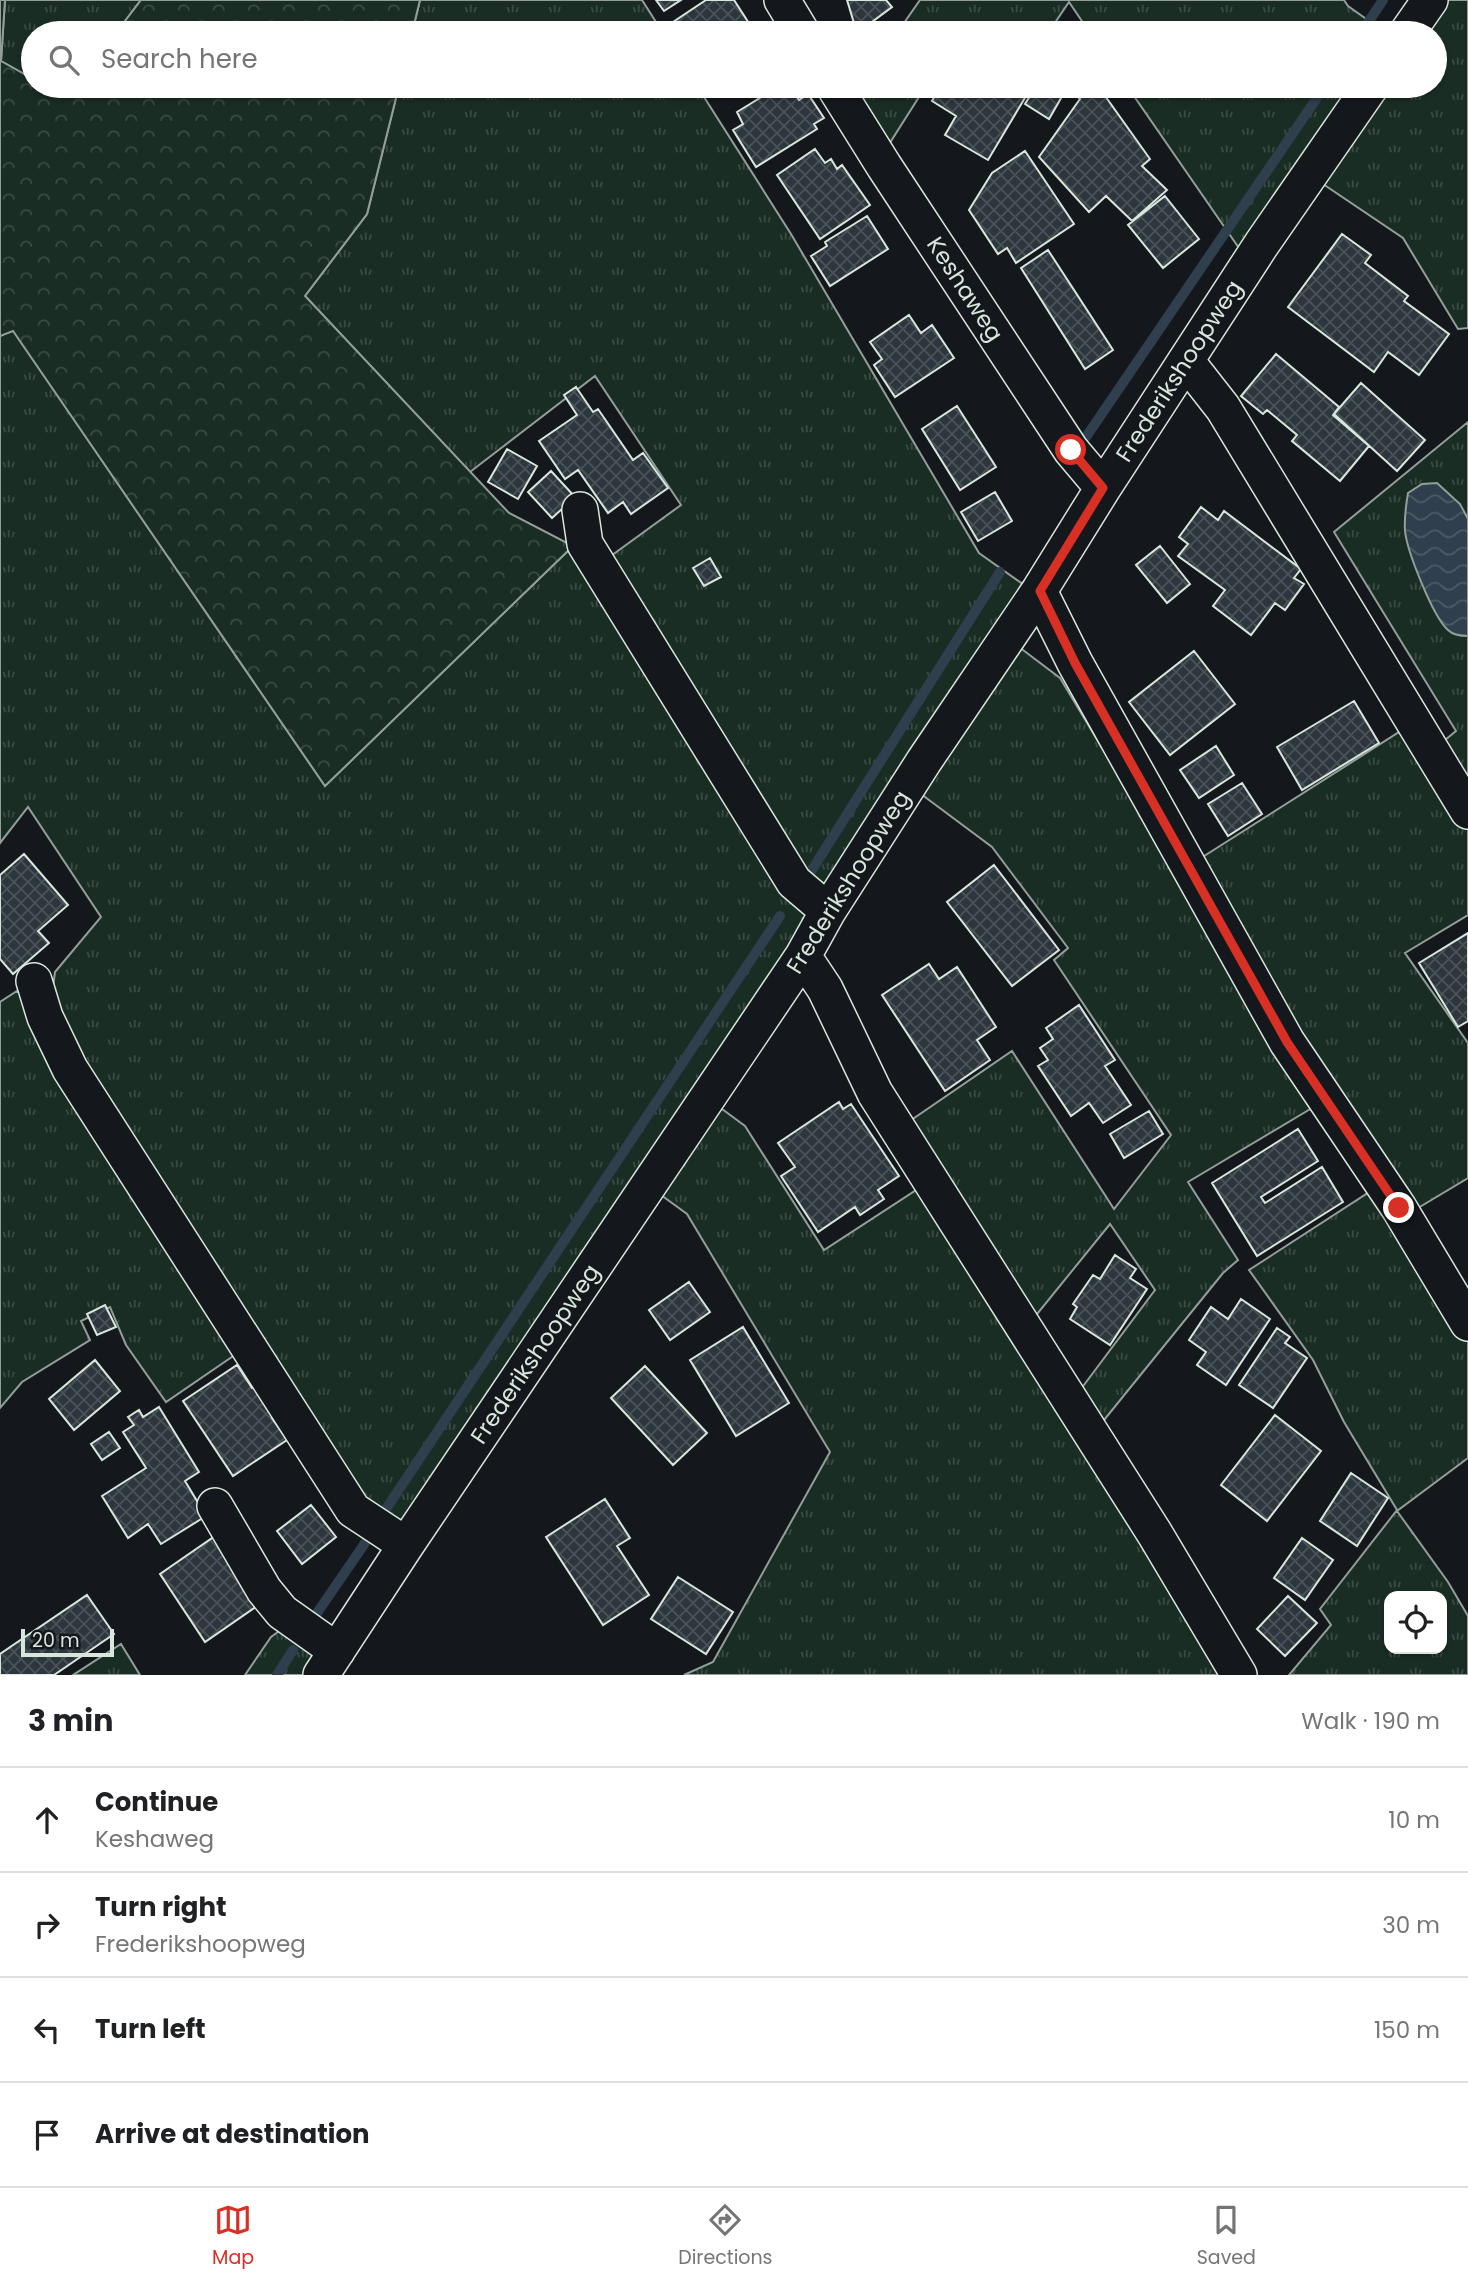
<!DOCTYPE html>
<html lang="en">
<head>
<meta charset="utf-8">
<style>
	body { margin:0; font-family:Poppins,sans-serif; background:#f6f6f6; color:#202124 }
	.controls { position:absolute; right:21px; bottom:21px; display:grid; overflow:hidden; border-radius:14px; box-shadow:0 2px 5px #0004 }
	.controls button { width:63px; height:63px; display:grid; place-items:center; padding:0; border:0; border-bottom:2px solid #e0e0e0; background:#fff; color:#202124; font:35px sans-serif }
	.scale { position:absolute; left:21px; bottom:18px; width:93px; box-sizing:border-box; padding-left:7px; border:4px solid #d8e6dc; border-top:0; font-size:19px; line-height:24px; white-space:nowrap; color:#d8e6dc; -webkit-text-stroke:5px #14181c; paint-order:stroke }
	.stop { position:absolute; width:21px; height:21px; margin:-16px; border:5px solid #d93025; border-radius:50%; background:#fff }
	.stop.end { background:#d93025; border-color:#fff; box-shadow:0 2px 7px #0008 }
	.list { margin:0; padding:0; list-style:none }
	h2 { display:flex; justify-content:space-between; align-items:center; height:91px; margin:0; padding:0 28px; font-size:30px }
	h2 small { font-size:23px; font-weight:400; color:#757577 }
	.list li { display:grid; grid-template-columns:46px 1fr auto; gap:21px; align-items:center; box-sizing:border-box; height:105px; padding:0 28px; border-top:2px solid #e0e0e0 }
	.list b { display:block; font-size:26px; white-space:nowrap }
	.list p { margin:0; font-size:23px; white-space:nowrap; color:#757577 }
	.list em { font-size:23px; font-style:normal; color:#757577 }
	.icon { flex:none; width:38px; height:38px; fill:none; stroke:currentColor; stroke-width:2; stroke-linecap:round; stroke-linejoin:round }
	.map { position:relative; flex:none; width:1468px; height:1675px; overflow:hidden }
	.search { position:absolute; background:#fff; box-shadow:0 2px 5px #0004; left:21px; right:21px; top:21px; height:77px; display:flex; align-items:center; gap:18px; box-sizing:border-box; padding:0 24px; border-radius:38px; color:#757577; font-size:26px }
	.sheet { height:511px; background:#fff }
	nav { display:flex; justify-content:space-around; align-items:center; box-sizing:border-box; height:98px; border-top:2px solid #e0e0e0; background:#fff; font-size:19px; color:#757577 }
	nav a { display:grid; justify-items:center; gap:4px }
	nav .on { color:#d93025 }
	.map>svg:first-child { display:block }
</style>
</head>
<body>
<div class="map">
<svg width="1468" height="1675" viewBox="0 0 1468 1675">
	<defs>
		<pattern id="grass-tufts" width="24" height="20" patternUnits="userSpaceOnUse" patternTransform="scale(1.75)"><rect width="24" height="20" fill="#1a2d24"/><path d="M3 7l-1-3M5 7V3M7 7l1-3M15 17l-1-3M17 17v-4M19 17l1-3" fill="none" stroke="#3b4b43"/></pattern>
		<pattern id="forest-crowns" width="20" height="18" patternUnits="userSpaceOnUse" patternTransform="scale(1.75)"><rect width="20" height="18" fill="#1a2d24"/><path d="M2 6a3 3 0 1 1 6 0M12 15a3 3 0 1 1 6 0" fill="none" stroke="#3b4b43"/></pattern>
		<pattern id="water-waves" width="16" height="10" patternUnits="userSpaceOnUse" patternTransform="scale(1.75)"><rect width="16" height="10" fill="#2f3f4d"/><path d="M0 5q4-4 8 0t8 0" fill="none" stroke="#4c5b66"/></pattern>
		<pattern id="building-cross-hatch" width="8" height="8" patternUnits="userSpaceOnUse" patternTransform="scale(1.75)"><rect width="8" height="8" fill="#2c363c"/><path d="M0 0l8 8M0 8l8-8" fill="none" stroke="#4a5358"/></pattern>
	</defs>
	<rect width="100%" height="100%" fill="#14181c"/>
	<path fill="url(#grass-tufts)" stroke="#939e99" stroke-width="2" fill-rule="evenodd" d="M5 0H141L116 33H33V79L1 61Z
		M420 0H642L663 33H412Z
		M920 0H1344L1348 6 1386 33H1090L1069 2 1048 33H897Z
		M1446 0H1468V328L1458 329 1403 238 1323 184 1388 86H1435V33H1424Z
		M399 86H697L791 234 979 553 1024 585 822 896 604 561 681 505 595 376 470 472 305 296 367 214Z
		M862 86H926L884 152 853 99Z
		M1127 86H1354L1241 251Z
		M13 330 325 786 573 546 808 916 409 1524 358 1504 85 1081 51 1002 55 972 101 917 28 807 0 843V336Z
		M1468 422V791L1439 745 1456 731 1334 532Z
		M1019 647 1060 678 1317 1105 1188 1182 1238 1260 1223 1273 1096 1430 1075 1397 1155 1290 1110 1224 1029 1324 904 1125 1012 1051 1114 1209 1171 1135 1054 960 1068 948 992 847 921 794Z
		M1407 727 1468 828V915L1405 953 1468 1043V1178L1413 1211 1190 865Z
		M17 991 33 1002 242 1350 166 1402 126 1345 110 1307 81 1321 90 1340 22 1382 0 1408V1002Z
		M718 1106 745 1126 824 1250 924 1185 1231 1675H684L713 1662 830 1452 687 1214 661 1195Z
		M1374 1189 1468 1335V1458L1397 1511 1448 1582 1468 1616V1675H1289L1331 1625 1320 1609 1397 1510 1344 1422 1313 1360 1249 1270ZM1389 1596H1442V1649H1389Z
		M289 1624 319 1655 308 1675H245L271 1637Z
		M121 1644 140 1675H73Z"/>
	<path fill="url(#forest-crowns)" stroke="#939e99" stroke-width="2" d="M0 0H5L1 61 33 79V86H46L67 97 76 86H399L367 214 305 296 509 513 573 546 325 786 13 331 0 336Z
		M141 0H420L412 33H116Z"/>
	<path fill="url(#water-waves)" stroke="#939e99" stroke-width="2" d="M1437 483 1460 504 1468 519V636C1461 636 1453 635 1448 630 1433 617 1407 551 1405 531 1404 517 1406 505 1408 493L1422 484Z"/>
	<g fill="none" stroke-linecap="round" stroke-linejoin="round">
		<path stroke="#2f3f4d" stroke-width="10" d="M1361 33 1383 0
			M1086 437 1325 86
			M810 873 1000 572
			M384 1512 780 916
			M317 1613 365 1543
			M277 1675 293 1650"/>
	</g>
	<path fill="url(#building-cross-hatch)" stroke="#d8e6dc" stroke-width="2" d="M656 0H681L664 11Z
		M706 0H734L752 28 744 33H680L673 22Z
		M847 0H886L892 7 857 33Z
		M763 86H790L799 100 808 94 824 118 814 124 817 129 756 167 733 130 743 124 737 112 768 93Z
		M941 86H1032L988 160 945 135 956 116 932 101Z
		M1043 86H1068L1049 119 1025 104 1035 88 1040 92Z
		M1070 86H1098L1150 159 1142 166 1167 190 1132 221 1106 196 1089 212 1039 157 1080 99 1068 88Z
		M815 149 825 163 831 159 837 169 842 165 870 205 820 239 777 175Z
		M1025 151 1074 224 1016 263 1007 248 998 254 969 210 992 173Z
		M1165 196 1199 239 1163 268 1128 225Z
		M867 216 888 249 830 286 811 256 827 246 825 242Z
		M1342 234 1371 255 1365 263 1408 296 1404 301 1449 334 1419 375 1388 352 1374 372 1288 307Z
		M1048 250 1113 350 1085 369 1021 268Z
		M909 315 921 333 932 325 954 358 895 397 874 365 882 359 870 342Z
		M1276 354 1339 407 1333 415 1369 446 1340 481 1292 441 1297 435 1267 410 1263 414 1241 396Z
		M1361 383 1425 440 1397 471 1334 414Z
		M576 387 593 412 598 409 633 460 643 453 668 488 631 514 623 502 608 513 578 470 565 479 539 441 577 415 564 395Z
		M957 406 996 467 960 490 922 429Z
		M507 449 537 466 518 499 488 482Z
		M551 471 575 497 552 518 528 492Z
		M995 492 1012 521 978 541 961 512Z
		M1201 507 1218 520 1224 511 1301 569 1294 578 1304 584 1285 610 1275 603 1251 635 1213 606 1225 590 1178 556 1188 544 1179 537Z
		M1160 546 1190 584 1167 603 1136 565Z
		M710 558 721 577 704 586 693 568Z
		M1194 651 1235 704 1170 755 1129 702Z
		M1354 701 1379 743 1302 790 1277 747Z
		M1216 746 1234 775 1199 798 1180 770Z
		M1242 783 1262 814 1228 836 1208 804Z
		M24 854 68 905 38 931 49 943 13 974 0 959V875Z
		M994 865 1059 950 1012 986 947 902Z
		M1468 933V1021L1458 1027 1419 963Z
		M929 964 939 979 957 967 996 1027 977 1040 990 1060 945 1091 882 995Z
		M1079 1005 1115 1060 1105 1066 1131 1105 1103 1123 1089 1103 1071 1116 1038 1066 1048 1060 1040 1048 1053 1039 1046 1028Z
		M839 1102 843 1109 851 1104 899 1176 878 1190 884 1199 860 1215 855 1207 818 1232 781 1176 795 1167 778 1143Z
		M1149 1111 1163 1134 1124 1158 1110 1134Z
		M1298 1129 1318 1161 1261 1197 1265 1203 1322 1167 1343 1202 1257 1256 1212 1183Z
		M1115 1255 1136 1269 1130 1278 1147 1289 1110 1345 1070 1319 1077 1307 1073 1304 1093 1275 1100 1279Z
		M689 1282 710 1312 670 1340 649 1310Z
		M1241 1299 1270 1319 1226 1385 1197 1365 1206 1352 1189 1340 1211 1307 1228 1319Z
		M105 1305 116 1327 97 1335 87 1314Z
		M743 1327 789 1403 736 1436 690 1360Z
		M1277 1328 1290 1337 1285 1343 1307 1358 1273 1408 1239 1385Z
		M95 1360 120 1391 74 1430 49 1399Z
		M237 1365 252 1388 260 1383 280 1413 272 1418 287 1440 233 1476 183 1401Z
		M645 1366 707 1433 673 1465 611 1398Z
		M159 1407 199 1472 185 1481 206 1516 161 1544 148 1524 128 1538 102 1496 146 1468 123 1432 134 1425 128 1417 139 1410 143 1417Z
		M1275 1415 1321 1451 1267 1521 1221 1485Z
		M109 1432 120 1448 102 1460 91 1444Z
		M1351 1473 1388 1498 1357 1546 1320 1521Z
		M605 1499 630 1538 617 1546 649 1595 603 1625 546 1537Z
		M311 1505 336 1537 302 1564 277 1531Z
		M218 1534 263 1602 205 1642 160 1574Z
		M1302 1538 1333 1560 1305 1600 1274 1578Z
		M678 1577 733 1612 706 1654 651 1619Z
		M87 1595 114 1634 54 1675H0V1654Z
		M1288 1596 1317 1623 1285 1656 1257 1629Z"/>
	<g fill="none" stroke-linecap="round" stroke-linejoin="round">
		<defs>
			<path id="minor" d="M782 0 802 33
				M1407 33 1430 0
				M834 86 884 166 1071 450 1103 488
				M1187 362 1223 408 1468 811
				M580 510 585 544 794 882 828 911
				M1039 591 1075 663 1287 1042 1399 1208 1468 1323
				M803 956 825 989 875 1093 1155 1534 1239 1675
				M34 981 45 1017 70 1069 353 1510 406 1545
				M215 1506 264 1590 282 1612 337 1651
				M321 1675 406 1545 803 956 828 911 924 761 1039 591 1103 488 1261 245 1371 86"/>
		</defs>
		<use href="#minor" stroke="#d8e6dc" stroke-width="38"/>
		<use href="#minor" stroke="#14181c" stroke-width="35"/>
	</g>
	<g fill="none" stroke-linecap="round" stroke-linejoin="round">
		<path stroke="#d93025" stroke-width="9" d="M1071 450 1103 488 1040 591 1075 663 1287 1042 1399 1208"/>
	</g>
	<g text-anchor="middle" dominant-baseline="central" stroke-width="5" stroke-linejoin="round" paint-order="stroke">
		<g font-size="23" fill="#d8e6dc" stroke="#14181c">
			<text transform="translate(965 289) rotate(57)">Keshaweg</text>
			<text transform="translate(1179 371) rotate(-57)">Frederikshoopweg</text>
			<text transform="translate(848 882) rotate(-58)">Frederikshoopweg</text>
			<text transform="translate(535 1354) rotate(-56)">Frederikshoopweg</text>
		</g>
	</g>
</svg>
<div class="controls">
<button><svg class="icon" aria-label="locate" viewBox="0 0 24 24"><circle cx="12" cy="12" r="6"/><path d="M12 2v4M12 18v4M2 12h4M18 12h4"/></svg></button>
</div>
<div class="scale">20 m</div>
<div class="stop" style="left:1071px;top:450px"></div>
<div class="stop end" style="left:1399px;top:1208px"></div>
<div class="search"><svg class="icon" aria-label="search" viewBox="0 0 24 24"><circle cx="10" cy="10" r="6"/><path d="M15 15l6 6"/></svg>Search here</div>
</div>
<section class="sheet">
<h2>3 min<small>Walk · 190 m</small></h2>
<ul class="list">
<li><svg class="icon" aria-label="ahead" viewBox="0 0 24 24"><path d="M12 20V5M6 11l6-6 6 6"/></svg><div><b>Continue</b><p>Keshaweg</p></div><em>10 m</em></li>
<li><svg class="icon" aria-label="right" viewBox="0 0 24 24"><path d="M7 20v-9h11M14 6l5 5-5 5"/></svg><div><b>Turn right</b><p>Frederikshoopweg</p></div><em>30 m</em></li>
<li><svg class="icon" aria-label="left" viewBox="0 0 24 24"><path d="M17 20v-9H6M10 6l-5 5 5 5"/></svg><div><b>Turn left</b></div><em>150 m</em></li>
<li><svg class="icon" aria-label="arrive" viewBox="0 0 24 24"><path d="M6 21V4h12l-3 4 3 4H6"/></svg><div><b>Arrive at destination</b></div></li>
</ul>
</section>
<nav>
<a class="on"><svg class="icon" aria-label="map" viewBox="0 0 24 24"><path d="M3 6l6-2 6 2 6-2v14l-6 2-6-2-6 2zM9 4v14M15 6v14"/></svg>Map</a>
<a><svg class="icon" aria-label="directions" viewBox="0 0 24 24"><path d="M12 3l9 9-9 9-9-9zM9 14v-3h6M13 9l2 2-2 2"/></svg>Directions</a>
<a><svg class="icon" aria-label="saved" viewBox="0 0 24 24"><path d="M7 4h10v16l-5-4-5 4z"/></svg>Saved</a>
</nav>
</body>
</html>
